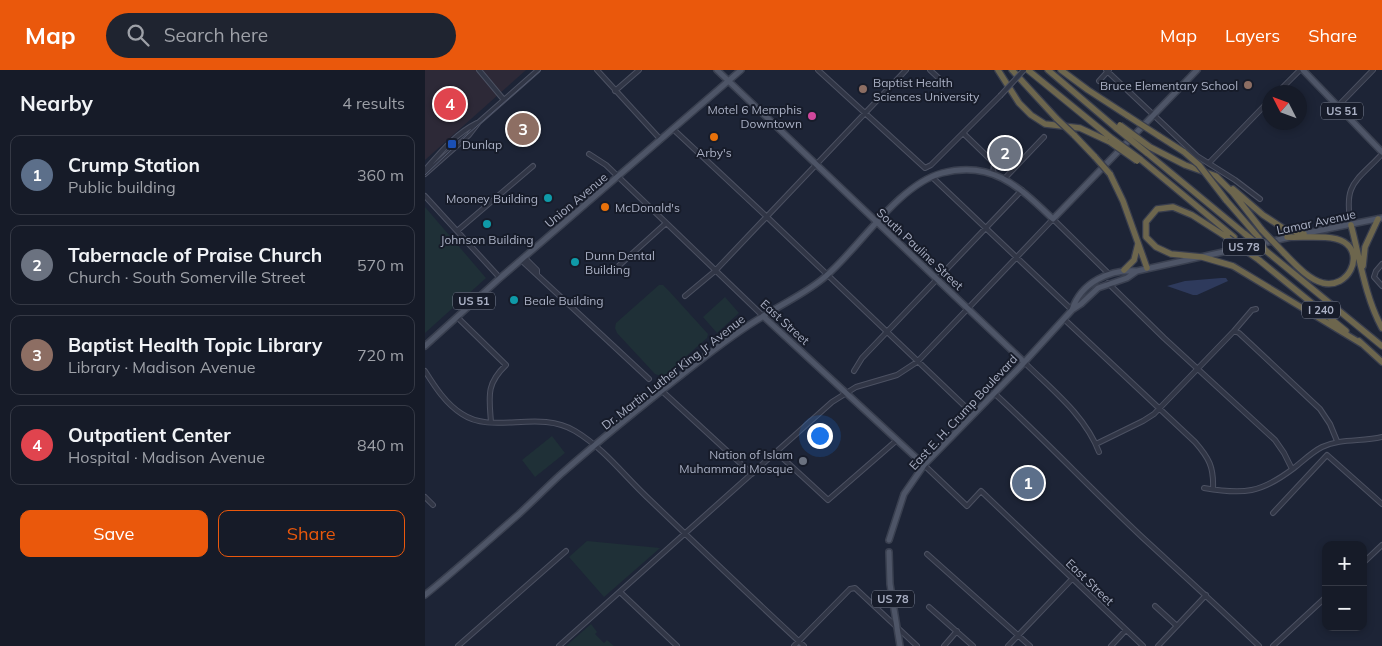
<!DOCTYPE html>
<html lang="en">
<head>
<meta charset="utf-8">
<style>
	body { margin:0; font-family:Mulish,sans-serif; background:#1f2430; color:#f1f3f6 }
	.controls { position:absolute; right:15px; bottom:15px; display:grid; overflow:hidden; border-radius:10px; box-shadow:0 2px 8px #0003 }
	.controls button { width:45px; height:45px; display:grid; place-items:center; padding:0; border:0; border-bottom:1px solid #353945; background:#161b28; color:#f1f3f6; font:25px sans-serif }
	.compass { position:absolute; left:837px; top:15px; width:45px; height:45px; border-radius:50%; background:#161b28; box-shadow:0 2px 8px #0003; rotate:312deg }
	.you { position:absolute; left:394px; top:365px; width:18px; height:18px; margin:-12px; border:4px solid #fff; border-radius:50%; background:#1a73e8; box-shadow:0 0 0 8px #1a73e833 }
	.badge { display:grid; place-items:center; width:32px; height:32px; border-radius:50%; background:#ea580c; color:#fff; font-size:16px; font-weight:700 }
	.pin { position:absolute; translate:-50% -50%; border:2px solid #fff; box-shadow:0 1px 5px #0006 }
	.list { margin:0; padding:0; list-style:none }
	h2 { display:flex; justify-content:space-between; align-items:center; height:65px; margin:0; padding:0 20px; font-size:21px }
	h2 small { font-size:16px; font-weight:400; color:#9ea1a8 }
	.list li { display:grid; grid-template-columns:32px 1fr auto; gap:15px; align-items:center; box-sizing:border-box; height:80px; margin:0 10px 10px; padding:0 10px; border:1px solid #353945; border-radius:10px }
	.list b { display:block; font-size:19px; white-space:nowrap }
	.list p { margin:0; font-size:16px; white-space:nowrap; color:#9ea1a8 }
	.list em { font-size:16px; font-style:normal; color:#9ea1a8 }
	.actions { display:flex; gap:10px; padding:15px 20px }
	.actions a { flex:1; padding:11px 0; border:1px solid #ea580c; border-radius:10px; text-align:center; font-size:18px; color:#ea580c }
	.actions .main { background:#ea580c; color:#fff }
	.icon { flex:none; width:28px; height:28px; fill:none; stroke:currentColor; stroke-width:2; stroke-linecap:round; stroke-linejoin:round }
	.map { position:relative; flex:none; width:957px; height:576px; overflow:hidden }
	header { display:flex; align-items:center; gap:30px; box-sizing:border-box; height:70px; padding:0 25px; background:#ea580c; color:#fff }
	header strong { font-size:24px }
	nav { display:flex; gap:28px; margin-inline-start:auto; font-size:18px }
	.search { width:350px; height:45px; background:#1f2430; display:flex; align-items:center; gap:12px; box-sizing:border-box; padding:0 18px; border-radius:28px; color:#9ea1a8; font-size:19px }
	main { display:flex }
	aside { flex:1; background:#161b28 }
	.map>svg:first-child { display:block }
</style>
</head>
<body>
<header>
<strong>Map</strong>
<div class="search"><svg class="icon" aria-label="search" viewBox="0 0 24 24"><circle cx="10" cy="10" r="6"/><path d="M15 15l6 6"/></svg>Search here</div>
<nav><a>Map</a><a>Layers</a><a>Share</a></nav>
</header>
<main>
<aside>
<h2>Nearby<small>4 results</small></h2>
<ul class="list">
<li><span class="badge" style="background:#5c6f8a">1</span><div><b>Crump Station</b><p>Public building</p></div><em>360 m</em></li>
<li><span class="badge" style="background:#6b7280">2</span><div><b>Tabernacle of Praise Church</b><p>Church · South Somerville Street</p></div><em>570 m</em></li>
<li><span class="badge" style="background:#8d6e63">3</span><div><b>Baptist Health Topic Library</b><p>Library · Madison Avenue</p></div><em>720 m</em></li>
<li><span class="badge" style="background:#e0444e">4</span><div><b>Outpatient Center</b><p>Hospital · Madison Avenue</p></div><em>840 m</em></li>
</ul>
<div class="actions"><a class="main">Save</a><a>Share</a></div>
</aside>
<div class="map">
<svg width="957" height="576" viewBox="0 0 957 576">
	<rect width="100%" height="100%" fill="#1d2436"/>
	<path fill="#2d2937" d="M0 0H101L0 90Z"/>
	<path fill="#1f3037" d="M0 137 61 208 0 263Z
		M234 215H238L244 221 283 264 282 268 240 305 236 306 230 304 192 263 190 258 191 253Z
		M300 227 314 243 292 263 278 247Z
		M127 366 140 383 110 407 97 390Z
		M162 471 235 478 179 527 144 487Z
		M166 554 172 562 170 564 179 573 182 570 189 576H141Z"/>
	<path fill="#2e3a5c" d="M796 208H801L803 211 772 225H768L742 216 760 211Z"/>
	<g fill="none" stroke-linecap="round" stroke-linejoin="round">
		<defs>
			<path id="minor" d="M54 0 79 30
				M172 0 236 70
				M393 0 500 98 506 95 575 26
				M505 0 518 12 524 14
				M681 0 772 86 810 110 835 129
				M674 11 684 0
				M190 21 214 0
				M853 22 875 0
				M913 36 948 0
				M248 59 342 147 548 344
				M538 63 569 93 568 104
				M164 84 181 95 338 246
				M784 93 844 31
				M0 100C16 82 30 64 52 53
				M0 104 44 65 54 52 113 0
				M507 107 647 240
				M580 108 619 67
				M0 126 75 208
				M926 155C918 113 931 112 957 84
				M32 161 108 96
				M99 187 112 200V204
				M96 190 224 309
				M957 194 951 201 949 207 957 216
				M188 201 240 154
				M683 213 739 268 850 370 859 383 867 399
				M260 226 290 201 481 0
				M32 247 81 295C61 314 64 326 66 352
				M639 249 770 372C784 388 789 397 788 419
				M809 261 814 263 895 339 905 354 912 371
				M599 292C626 319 660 345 674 382
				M0 301C10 317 21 334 37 344 68 365 114 339 150 361 180 379 200 407 225 430 276 479 327 528 379 576
				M429 301 437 288 597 120
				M237 321 327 404
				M569 323C620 370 667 420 717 467 756 503 796 539 834 576
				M671 374 718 351 729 344 809 261 827 240 831 239
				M351 382 403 430 472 370
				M499 395 542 436 556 421 718 576
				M779 418C819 425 836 423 869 398 878 391 887 382 897 377 916 368 937 372 957 367
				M0 427 8 435
				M848 443 902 385 957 434
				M502 484 605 576
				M938 493 957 475
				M195 522 252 576
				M730 536 752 556
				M504 537 548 576
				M33 576 141 481
				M134 576 407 332 431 317 472 305 492 292 628 149 684 204
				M369 576 425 519 430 518 492 576
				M519 576 532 561
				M583 576 647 509
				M686 576 701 560
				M733 576 781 525
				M848 576 901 527"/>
			<path id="major" d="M292 0 599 292
				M878 0 957 82
				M877 164 957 148
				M647 240C656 212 685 199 712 201
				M338 246 499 395
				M0 276 75 208 316 0
				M464 470 479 424 499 395 594 298 647 240 656 234 673 218 702 208 712 201 866 167
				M464 482 465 514 475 576
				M0 525C32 499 63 471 94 444 108 431 121 418 135 405 178 367 223 331 268 296 291 278 313 261 337 247 358 233 382 223 401 206 435 177 473 115 517 103 568 90 594 117 628 149L772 0"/>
			<path id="highway" d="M573 0 594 33 606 45 620 54 655 58 685 72
				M587 0 632 49
				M603 0 685 67
				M623 0 691 58
				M636 0 663 20 703 46
				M649 65 670 87
				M734 66 759 82
				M725 77 760 95 791 106 808 123 837 160
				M722 83 820 164
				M715 89 809 167
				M685 104 698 131 722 198
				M808 119 838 145 858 158 879 164
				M801 130 834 168
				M926 155C935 189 940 227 957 258
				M803 168 767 145 748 137 732 139 721 152V167L731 177 746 184 777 187 808 196 937 274
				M840 180 957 276
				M859 183C870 194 883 209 898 213 923 219 940 185 919 172 906 164 877 168 862 167
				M834 190 921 261
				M938 196 940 177 953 149
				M699 200 709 190 713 174
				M934 271 957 292"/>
		</defs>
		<use href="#minor" stroke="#4c5162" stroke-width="6"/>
		<use href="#major" stroke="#3a4050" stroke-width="8"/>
		<use href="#highway" stroke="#393e4e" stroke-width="8"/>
		<use href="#minor" stroke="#313646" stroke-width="4"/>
		<use href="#major" stroke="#4e5567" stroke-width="5"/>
		<use href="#highway" stroke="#6d664d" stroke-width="5.5"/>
		<path stroke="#52596e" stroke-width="1" d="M0 105 43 64 116 0"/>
		<defs>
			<path id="minor-bridge" d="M575 26 599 0"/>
			<path id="highway-bridge" d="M703 46 734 66
				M632 49 649 65
				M695 55 725 77
				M691 58 722 83
				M685 67 715 89
				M685 72 712 91
				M759 82 774 95 801 130
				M670 87 685 104
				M837 160 859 183
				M820 164 840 180
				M803 168 834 190
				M834 168 839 178"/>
		</defs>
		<use href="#minor-bridge" stroke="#4c5162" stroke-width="6" stroke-linecap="butt"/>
		<use href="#highway-bridge" stroke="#393e4e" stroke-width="8" stroke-linecap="butt"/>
		<use href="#minor-bridge" stroke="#313646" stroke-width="4"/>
		<use href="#highway-bridge" stroke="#6d664d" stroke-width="5.5"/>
	</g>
	<g fill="#8d6e63" stroke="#171c2a" stroke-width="2">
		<circle cx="823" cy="15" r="5"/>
		<circle cx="438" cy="19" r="5"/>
	</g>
	<circle fill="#d1479c" stroke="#171c2a" stroke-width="2" cx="387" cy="46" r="5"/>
	<g fill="#e8710a" stroke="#171c2a" stroke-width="2">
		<circle cx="289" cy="67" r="5"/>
		<circle cx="180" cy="137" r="5"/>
	</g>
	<rect fill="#1a4fb4" stroke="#171c2a" stroke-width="2" x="22" y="69" width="10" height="10" rx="2.5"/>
	<g fill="#0f9aa8" stroke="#171c2a" stroke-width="2">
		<circle cx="123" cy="128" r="5"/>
		<circle cx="62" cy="154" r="5"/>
		<circle cx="150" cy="192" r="5"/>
		<circle cx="89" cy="230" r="5"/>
	</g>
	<circle fill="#6b7280" stroke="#171c2a" stroke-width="2" cx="378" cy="391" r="5"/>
	<g text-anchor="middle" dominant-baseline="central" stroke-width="4" stroke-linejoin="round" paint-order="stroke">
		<g fill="#171c2a" stroke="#7e8496" stroke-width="1">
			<rect x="896" y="32.5" width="42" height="17" rx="4"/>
			<rect x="798" y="168.5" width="42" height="17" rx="4"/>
			<rect x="28" y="222.5" width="42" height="17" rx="4"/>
			<rect x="877" y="231.5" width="38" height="17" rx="4"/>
			<rect x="447" y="520.5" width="42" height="17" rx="4"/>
		</g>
		<g font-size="11" font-weight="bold" fill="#aab0c4">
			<text x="917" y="41">US 51</text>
			<text x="819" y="177">US 78</text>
			<text x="49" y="231">US 51</text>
			<text x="896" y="240">I 240</text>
			<text x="468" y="529">US 78</text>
		</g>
		<g font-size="12" fill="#aab0c4" stroke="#171c2a" text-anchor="start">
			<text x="448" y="12">Baptist Health<tspan x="448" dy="14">Sciences University</tspan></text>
			<text x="813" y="15" text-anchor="end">Bruce Elementary School</text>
			<text x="377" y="39" text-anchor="end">Motel 6 Memphis<tspan x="377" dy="14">Downtown</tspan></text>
			<text x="37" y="74">Dunlap</text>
			<text x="289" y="82" text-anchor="middle">Arby's</text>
			<text x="113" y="128" text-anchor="end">Mooney Building</text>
			<text x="190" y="137">McDonald's</text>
			<text x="62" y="169" text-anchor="middle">Johnson Building</text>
			<text x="160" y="185">Dunn Dental<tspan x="160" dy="14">Building</tspan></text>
			<text x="99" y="230">Beale Building</text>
			<text x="368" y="384" text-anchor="end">Nation of Islam<tspan x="368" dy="14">Muhammad Mosque</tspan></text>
		</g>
		<g font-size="12" fill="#aab0c4" stroke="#171c2a">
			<text transform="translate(151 130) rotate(-40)">Union Avenue</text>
			<text transform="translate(891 152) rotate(-12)">Lamar Avenue</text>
			<text transform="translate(495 179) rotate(43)">South Pauline Street</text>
			<text transform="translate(360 252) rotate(42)">East Street</text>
			<text transform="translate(248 302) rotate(-38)">Dr. Martin Luther King Jr Avenue</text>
			<text transform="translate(538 342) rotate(-47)">East E. H. Crump Boulevard</text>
			<text transform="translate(665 512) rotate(44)">East Street</text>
		</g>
	</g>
</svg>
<div class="controls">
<button>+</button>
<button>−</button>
</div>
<svg class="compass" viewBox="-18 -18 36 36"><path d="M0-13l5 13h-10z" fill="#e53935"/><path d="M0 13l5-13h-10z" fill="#9ea1a8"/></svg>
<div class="you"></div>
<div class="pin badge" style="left:603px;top:413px;background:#5c6f8a">1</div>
<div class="pin badge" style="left:580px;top:83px;background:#6b7280">2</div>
<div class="pin badge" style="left:98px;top:59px;background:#8d6e63">3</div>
<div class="pin badge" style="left:25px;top:34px;background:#e0444e">4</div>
</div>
</main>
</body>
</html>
